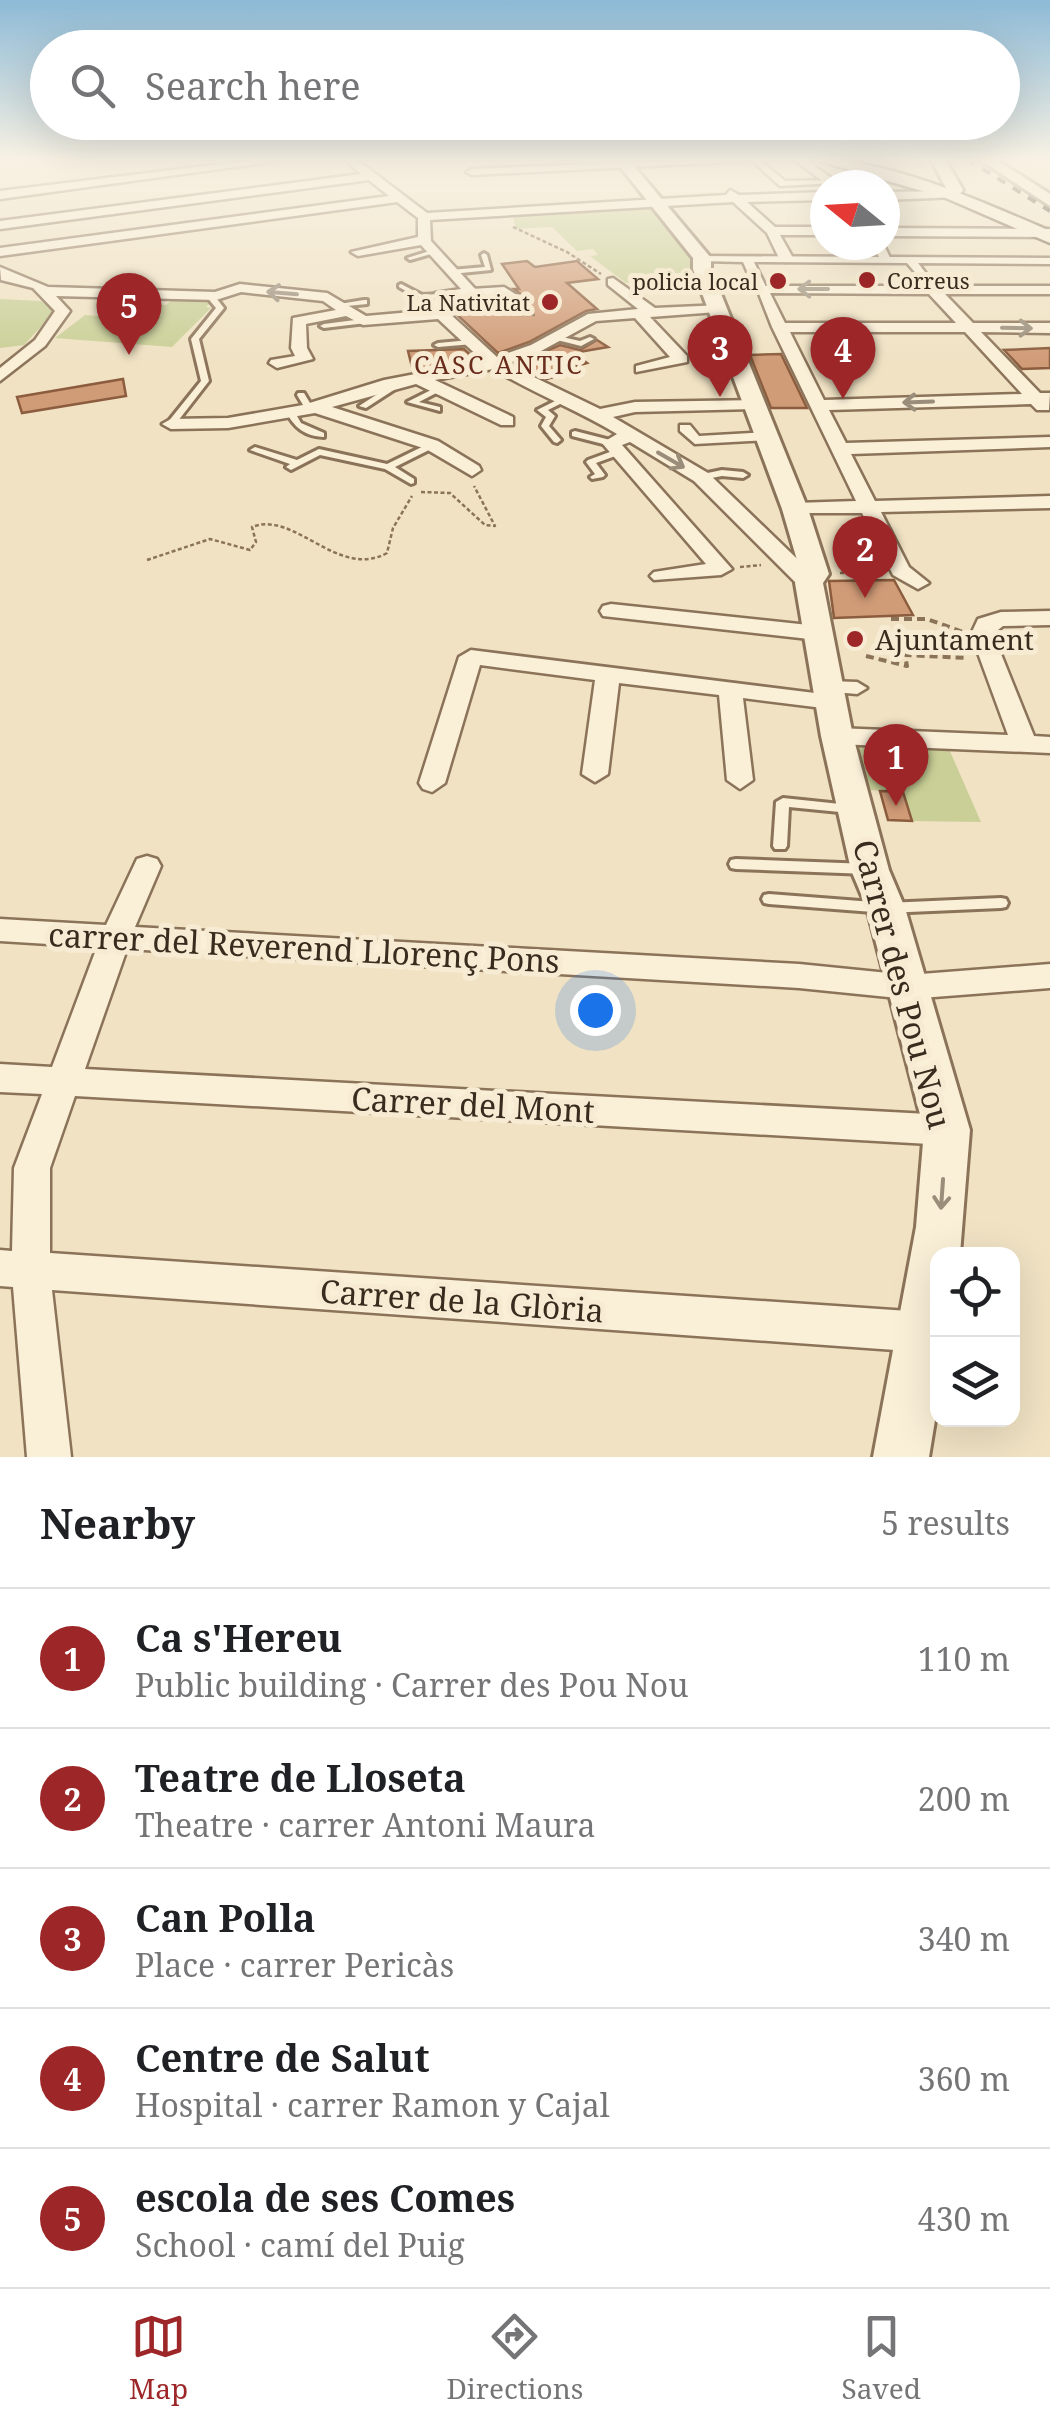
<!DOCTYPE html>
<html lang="en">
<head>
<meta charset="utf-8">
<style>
	body { margin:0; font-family:"Noto Serif",serif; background:#f6f6f6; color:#202124 }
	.controls { position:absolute; right:30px; bottom:30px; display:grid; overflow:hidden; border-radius:20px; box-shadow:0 10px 40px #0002 }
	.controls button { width:90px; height:90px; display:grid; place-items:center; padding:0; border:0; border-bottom:2px solid #e0e0e0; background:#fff; color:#202124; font:50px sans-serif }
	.compass { position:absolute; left:810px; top:170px; width:90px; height:90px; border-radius:50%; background:#fff; box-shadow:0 10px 40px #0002; rotate:288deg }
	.you { position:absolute; left:595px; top:1010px; width:35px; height:35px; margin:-25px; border:8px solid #fff; border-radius:50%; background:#1a73e8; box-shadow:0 0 0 15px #1a73e833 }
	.badge { display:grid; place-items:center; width:65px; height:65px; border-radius:50%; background:#9d2628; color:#fff; font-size:32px; font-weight:700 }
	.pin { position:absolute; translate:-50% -82px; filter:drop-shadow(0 2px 5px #0008) }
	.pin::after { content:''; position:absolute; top:52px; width:35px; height:30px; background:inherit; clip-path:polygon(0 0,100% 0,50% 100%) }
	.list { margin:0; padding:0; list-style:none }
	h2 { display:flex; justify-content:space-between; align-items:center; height:130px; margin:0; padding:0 40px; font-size:42px }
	h2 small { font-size:32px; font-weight:400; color:#757577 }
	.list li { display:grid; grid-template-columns:65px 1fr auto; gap:30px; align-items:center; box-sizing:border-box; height:140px; padding:0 40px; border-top:2px solid #e0e0e0 }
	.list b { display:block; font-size:38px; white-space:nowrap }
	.list p { margin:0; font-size:32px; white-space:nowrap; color:#757577 }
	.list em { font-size:32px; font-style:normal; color:#757577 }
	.icon { flex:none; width:55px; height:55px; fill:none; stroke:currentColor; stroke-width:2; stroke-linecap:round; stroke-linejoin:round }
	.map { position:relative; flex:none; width:1050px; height:1457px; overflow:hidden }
	.search { position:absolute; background:#fff; box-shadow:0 10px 40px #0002; left:30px; right:30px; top:30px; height:110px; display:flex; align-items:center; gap:25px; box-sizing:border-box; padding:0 35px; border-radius:55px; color:#757577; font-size:38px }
	.sheet { height:830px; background:#fff }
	nav { display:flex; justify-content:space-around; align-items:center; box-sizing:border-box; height:140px; border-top:2px solid #e0e0e0; background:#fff; font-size:28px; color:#757577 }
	nav a { display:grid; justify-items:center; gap:5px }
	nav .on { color:#9d2628 }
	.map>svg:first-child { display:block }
</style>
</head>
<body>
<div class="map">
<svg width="1050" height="1457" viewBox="0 0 1050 1457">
	<rect width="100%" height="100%" fill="#f0e2c3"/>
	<path fill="#c9cf96" d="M653 203 684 239 695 268 687 269 688 276 626 283 590 256 598 255 593 249 577 251 552 227 516 229 512 212Z
		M174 298 212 301 206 307 211 308 172 347 55 338 85 315 128 318 145 303 166 305Z
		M0 299 41 301 55 311 24 345 0 348Z
		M837 736 945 740 981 822 912 821 903 792 852 789Z"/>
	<path fill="#d09b77" stroke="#8b5c3d" stroke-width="2.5" d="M527 261 535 267 577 261 598 279 567 283 597 309 586 311 529 342 498 353 453 311 452 302 490 298 482 303 483 309 489 312 521 305 524 297 514 289H519L502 264Z
		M597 340 608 347 573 353 587 363 562 370 568 373 547 379 516 364 560 345 580 350Z
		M1050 348V368L1022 369 1004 350Z
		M464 349 475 359 413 371 408 351Z
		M781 354 807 408H771L750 355Z
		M123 379 126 396 22 413 17 397Z
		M894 580 913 615 834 618 829 581Z
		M880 791 903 792 912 821 888 820Z"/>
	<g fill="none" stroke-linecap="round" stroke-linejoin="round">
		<defs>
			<path id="service" d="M436 249 438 250V252L410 260 407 258Z
				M484 253 487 255 491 270 451 274 448 272 451 270 485 267 481 255Z
				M401 284 422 295 440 294 444 296C426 302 414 296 399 287V285Z
				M207 294H213L224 308 199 339 209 381 174 426H168V422L201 381 191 339 216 308 206 296Z
				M364 300H367V304L337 307 333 305Z
				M444 304V308H441L411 310 407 308 411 306Z
				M363 319H366V323L324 328 320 326 324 324Z
				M553 335 580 341 590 337 594 339 581 346 553 339Z
				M470 340 474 342 473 344 438 347 434 345 438 343Z
				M396 382 403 384 366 408 359 406Z
				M437 387 444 389 419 402 440 407V411L407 402Z
				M298 393H304L313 408 312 410H306L297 395Z
				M561 398 568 400 548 410 555 416 549 426 561 440 557 443 554 442 541 426 546 417 537 410Z
				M287 409H293L301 423 324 433V437C305 436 294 428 286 411Z
				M575 431 614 441 615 443 611 446 572 436V432Z
				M432 442 435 443V447L395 467 414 479V483L411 484 385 469 320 455 291 470 286 467 290 464 250 450 255 447 297 460 319 449 387 464Z
				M618 449 621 450V454L596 463 605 475 603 477 592 479 590 477 595 474 586 462 588 460Z
				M722 470 743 472 748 475 743 478 722 476 701 480 696 477 698 475Z
				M783 798 850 805 857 809 850 813 789 807 787 846 785 849H775L773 846 776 802Z
				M736 859 868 864 873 865 875 869 873 873 868 874 736 869 731 868 729 864 731 860Z
				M769 894 886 903 1001 898 1006 899 1008 903 1006 907 1001 908 886 913 769 904 764 903 762 899 764 895Z"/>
			<path id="pedestrian" d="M750 159H758L785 181 832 180 837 183 780 186Z
				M698 256 1050 258V264L918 263 939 290 933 293 907 263 754 262 767 289 761 292 755 289 743 262 702 261 697 258Z
				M504 287 520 297V301L490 308 486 307V303L507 298 502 294 471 295 465 292 471 289Z
				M680 425H690L699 436 767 432 774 436 767 440 695 444 680 431Z
				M829 681 857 682 867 688 857 694 822 691 819 687Z"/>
			<path id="minor" d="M262 159H292L0 199V191Z
				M344 159H356L427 213 726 195 730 190 739 195 825 192V200L747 202 775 227H825V235H780L793 258 786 262 779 258 767 233 733 202 430 220 431 241 478 292 448 299 449 313 497 357 531 345 588 314 638 309 608 285V279L613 278 655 308 722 305 724 308 717 312 650 317 687 356V362L636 372V366L670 357 635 318 596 321 541 351 507 364 600 409 635 402 760 400 762 404 754 409 635 412 613 417 708 473 817 578 820 583 817 588H801L694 481 630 442 622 445 732 569 721 575 654 580 650 576 654 572 706 564 602 443 617 434C577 410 533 393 493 369L435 380 513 417V425H501L416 384 332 407 438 441 479 466 481 470 472 476 426 449 315 413 228 428 171 429 162 424 171 419 228 418 303 405 384 380 483 361 438 319 363 325 346 316 306 324 307 348 313 359 277 368 269 363 271 360 295 356 291 348 293 318 336 310 323 301 241 292 216 300 56 296 70 311 45 346 0 381V368L35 340 55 311 33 288 1 280 0 267 48 287 215 292 240 284 327 293 366 316 434 310 435 293 461 289 421 245 358 256 351 252 418 237V218L397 202 0 256V248L389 196 369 180 0 229V221L361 174Z
				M715 159H789L472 175 466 172 472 169Z
				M793 159H805L841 185H828Z
				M952 191 956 197 885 200V192Z
				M885 228 1050 229V237L885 236Z
				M872 245H884L892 262H882Z
				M756 286H1050V294H945L973 323H1050V333L981 332 1040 393H1050L1049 410H1037L1031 404 829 410 846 443 1050 437V447L851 454 875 501 1050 496V508L881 512 909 567 929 583 918 589 893 575 862 513H788L785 509 795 503 856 501 772 327ZM770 293 929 294 956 323H785ZM790 332H965L1022 394 824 400Z
				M611 604 818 626 829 633 818 640 603 616 600 611 603 606Z
				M1050 611V625L1003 626 993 634 1034 736 1050 737V753L837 744 824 736 837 728 1008 735 971 634 978 619 1001 612Z
				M471 650 831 695 843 702 831 709 743 698 753 780 740 789 727 780 719 695 619 683 608 774 595 782 582 774 595 680 480 665 445 783 432 792 423 789 419 783 459 657Z
				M147 856 157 859 161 866 135 927 799 964 908 975 1050 964V988L908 999 799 988 127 949 85 1069 947 1115 959 1119 965 1130 959 1141 947 1145 75 1096 50 1168V1253L923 1312 938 1319 937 1346 923 1352 52 1290 71 1457H27L13 1287 0 1286V1250L12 1251 14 1168 42 1094 0 1092V1064L52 1067 97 947 0 941V919L106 925 137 859Z"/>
			<path id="tertiary" d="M614 159H628L711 258V269L808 509 829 574 823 583 853 736 889 870 905 908 970 1130 960 1254H938V1402L929 1457H873L916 1227 924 1130 867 908 851 870 821 736 795 583 801 574 782 509 693 269V258Z
				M931 159H945L963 190 957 198 944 195 947 190Z
				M979 159H995L1050 194V206Z"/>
			<path id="secondary" d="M813 159C884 157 985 203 1050 231V243L946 198Z"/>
		</defs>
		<use href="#service" stroke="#8b7359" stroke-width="6"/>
		<use href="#pedestrian" stroke="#8b7359" stroke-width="5"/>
		<use href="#minor" stroke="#8b7359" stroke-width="5"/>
		<use href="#tertiary" stroke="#8b7359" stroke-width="6"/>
		<use href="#secondary" stroke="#6d543c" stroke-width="5"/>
		<path stroke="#8b7359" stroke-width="2.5" stroke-dasharray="4 2.5" stroke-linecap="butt" d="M513 227 567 252 601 274
			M519 315H535
			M421 492 450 493 485 525 495 526 474 486
			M147 560 210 539 250 550 256 542 252 527C295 510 338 580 387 553L393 528 412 496
			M740 567 761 565
			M840 573 880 572"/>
		<path stroke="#8b7359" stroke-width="4" stroke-dasharray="8 5" stroke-linecap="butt" d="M891 619H927L963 632
			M866 656 907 666 905 655 967 658"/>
		<use href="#service" fill="#faefd7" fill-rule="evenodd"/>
		<use href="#pedestrian" fill="#faefd7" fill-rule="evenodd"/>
		<use href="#minor" fill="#faefd7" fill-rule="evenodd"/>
		<use href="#tertiary" fill="#faefd7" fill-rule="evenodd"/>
		<use href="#secondary" fill="#faefd7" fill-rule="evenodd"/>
		<path stroke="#3a2b1e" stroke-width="4" stroke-dasharray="9 9" stroke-linecap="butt" d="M967 159 1050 211"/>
	</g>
	<defs><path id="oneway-shaft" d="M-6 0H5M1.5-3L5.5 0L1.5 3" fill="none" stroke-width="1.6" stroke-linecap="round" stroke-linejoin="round" transform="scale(2.5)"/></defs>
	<g stroke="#9a8d7a">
		<use href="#oneway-shaft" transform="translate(813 289) rotate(-180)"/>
		<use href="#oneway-shaft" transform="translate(282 293) rotate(-175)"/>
		<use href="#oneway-shaft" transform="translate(1017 328) rotate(1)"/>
		<use href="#oneway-shaft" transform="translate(918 402) rotate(178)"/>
		<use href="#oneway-shaft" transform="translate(671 460) rotate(30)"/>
		<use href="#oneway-shaft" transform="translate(942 1194) rotate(94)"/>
	</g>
	<linearGradient id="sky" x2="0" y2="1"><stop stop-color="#8dbad6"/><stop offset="0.44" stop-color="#f8f2e4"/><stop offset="1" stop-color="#f8f2e4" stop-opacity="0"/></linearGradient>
	<rect width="1050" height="363" fill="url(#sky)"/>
	<g fill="#9d2628" stroke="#f7ecd3" stroke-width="4">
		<circle cx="867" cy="280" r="10"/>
		<circle cx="778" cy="281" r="10"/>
		<circle cx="550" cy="302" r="10"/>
		<circle cx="855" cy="639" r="10"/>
	</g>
	<g text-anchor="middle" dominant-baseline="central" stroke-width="10" stroke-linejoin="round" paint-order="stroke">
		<g font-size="22" fill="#3a2b1e" stroke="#f7ecd3" text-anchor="end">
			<text x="887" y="280" text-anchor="start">Correus</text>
			<text x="758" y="281">policia local</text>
			<text x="530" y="302">La Nativitat</text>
		</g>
		<g font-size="25" letter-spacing="2.5" fill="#692b1b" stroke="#f7ecd3">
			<text x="499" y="364">CASC ANTIC</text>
		</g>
		<g font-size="28" fill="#3a2b1e" stroke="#f7ecd3" text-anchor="start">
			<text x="875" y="639">Ajuntament</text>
		</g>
		<g font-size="32" fill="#3a2b1e" stroke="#f7ecd3">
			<text transform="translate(304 947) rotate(3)">carrer del Reverend Llorenç Pons</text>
			<text transform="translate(903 984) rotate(75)">Carrer des Pou Nou</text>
			<text transform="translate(473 1104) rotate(3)">Carrer del Mont</text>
			<text transform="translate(462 1300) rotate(4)">Carrer de la Glòria</text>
		</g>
	</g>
</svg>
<div class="controls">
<button><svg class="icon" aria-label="locate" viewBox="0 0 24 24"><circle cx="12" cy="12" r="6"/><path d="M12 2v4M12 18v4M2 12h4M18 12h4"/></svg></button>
<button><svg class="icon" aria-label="layers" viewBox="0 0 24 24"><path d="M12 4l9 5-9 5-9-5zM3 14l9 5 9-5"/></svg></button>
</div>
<svg class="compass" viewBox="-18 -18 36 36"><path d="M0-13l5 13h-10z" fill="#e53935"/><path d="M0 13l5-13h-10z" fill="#757577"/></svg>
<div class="you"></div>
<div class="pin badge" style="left:896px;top:806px">1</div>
<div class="pin badge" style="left:865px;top:598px">2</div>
<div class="pin badge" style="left:720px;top:397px">3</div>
<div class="pin badge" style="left:843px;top:399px">4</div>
<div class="pin badge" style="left:129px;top:355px">5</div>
<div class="search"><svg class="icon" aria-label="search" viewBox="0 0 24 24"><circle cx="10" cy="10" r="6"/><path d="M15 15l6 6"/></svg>Search here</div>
</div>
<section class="sheet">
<h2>Nearby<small>5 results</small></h2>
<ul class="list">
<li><span class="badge">1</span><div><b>Ca s'Hereu</b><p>Public building · Carrer des Pou Nou</p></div><em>110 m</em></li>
<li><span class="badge">2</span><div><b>Teatre de Lloseta</b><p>Theatre · carrer Antoni Maura</p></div><em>200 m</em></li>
<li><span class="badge">3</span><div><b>Can Polla</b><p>Place · carrer Pericàs</p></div><em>340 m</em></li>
<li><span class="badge">4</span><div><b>Centre de Salut</b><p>Hospital · carrer Ramon y Cajal</p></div><em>360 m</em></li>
<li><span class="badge">5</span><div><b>escola de ses Comes</b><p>School · camí del Puig</p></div><em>430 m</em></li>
</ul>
</section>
<nav>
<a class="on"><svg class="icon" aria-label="map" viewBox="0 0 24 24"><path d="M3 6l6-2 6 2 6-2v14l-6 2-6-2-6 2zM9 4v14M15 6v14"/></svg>Map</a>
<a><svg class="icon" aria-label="directions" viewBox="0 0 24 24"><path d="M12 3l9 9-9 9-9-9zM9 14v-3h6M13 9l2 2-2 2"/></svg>Directions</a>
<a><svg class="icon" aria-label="saved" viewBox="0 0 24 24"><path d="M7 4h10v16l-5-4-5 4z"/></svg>Saved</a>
</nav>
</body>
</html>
